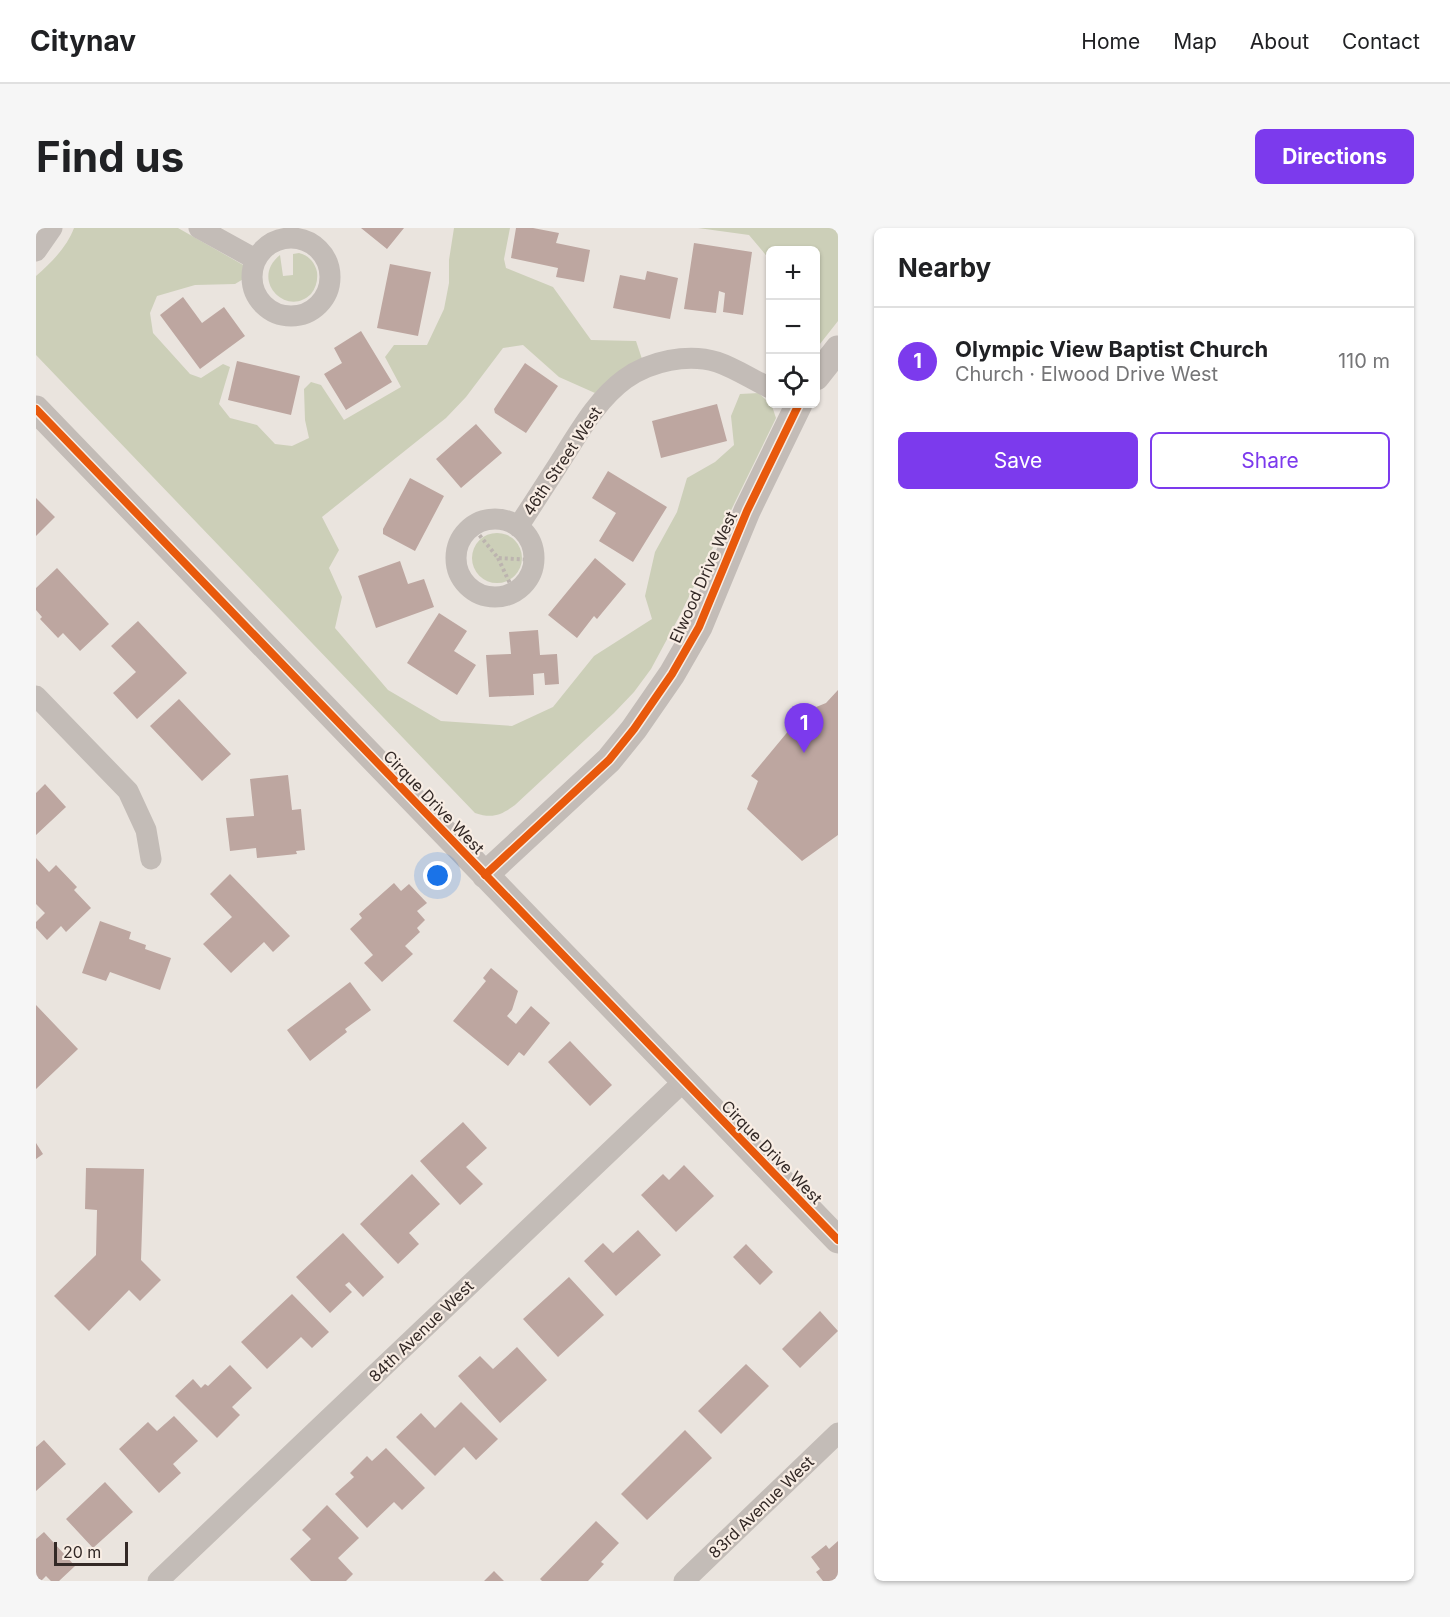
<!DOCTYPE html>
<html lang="en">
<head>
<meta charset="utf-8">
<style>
	body { margin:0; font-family:Inter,sans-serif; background:#f6f6f6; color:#202124 }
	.controls { position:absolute; right:18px; top:18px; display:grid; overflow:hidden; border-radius:9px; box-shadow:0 2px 4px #0004 }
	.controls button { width:54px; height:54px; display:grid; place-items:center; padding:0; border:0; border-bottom:2px solid #e0e0e0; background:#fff; color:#202124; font:30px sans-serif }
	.scale { position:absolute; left:18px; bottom:15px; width:74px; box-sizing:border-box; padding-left:6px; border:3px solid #332926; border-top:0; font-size:16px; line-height:21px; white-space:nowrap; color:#332926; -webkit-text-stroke:4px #f8ede4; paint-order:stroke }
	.you { position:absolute; left:402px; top:648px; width:21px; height:21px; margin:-15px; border:4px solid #fff; border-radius:50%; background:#1a73e8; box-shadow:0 0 0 9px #1a73e833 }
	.badge { display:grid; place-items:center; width:39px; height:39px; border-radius:50%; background:#7c3aed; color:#fff; font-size:20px; font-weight:700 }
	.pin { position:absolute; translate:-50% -50px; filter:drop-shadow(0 2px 3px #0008) }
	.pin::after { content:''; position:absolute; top:32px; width:21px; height:18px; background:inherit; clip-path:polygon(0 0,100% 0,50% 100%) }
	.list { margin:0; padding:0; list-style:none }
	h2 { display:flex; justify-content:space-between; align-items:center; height:78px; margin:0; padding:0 24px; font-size:26px }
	h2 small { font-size:20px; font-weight:400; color:#757577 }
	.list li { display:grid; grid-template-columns:39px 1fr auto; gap:18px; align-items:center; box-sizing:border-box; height:108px; padding:0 24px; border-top:2px solid #e0e0e0 }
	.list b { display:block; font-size:22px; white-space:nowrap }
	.list p { margin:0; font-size:20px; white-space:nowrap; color:#757577 }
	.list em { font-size:20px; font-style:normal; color:#757577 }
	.actions { display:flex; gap:12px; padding:18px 24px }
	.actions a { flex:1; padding:14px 0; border:2px solid #7c3aed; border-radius:9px; text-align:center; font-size:21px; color:#7c3aed }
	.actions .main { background:#7c3aed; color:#fff }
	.icon { flex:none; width:33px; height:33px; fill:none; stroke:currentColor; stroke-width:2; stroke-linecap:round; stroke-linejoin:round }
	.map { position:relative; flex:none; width:802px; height:1353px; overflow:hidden; border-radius:9px }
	header { display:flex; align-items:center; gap:36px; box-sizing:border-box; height:84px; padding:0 30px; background:#fff; border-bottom:2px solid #e0e0e0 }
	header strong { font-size:28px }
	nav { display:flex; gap:33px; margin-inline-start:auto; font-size:21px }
	.intro { display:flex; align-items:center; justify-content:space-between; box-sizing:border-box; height:144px; padding:0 36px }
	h1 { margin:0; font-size:42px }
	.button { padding:15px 27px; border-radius:9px; background:#7c3aed; color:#fff; font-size:21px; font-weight:700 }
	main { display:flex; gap:36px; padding:0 36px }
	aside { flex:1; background:#fff; border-radius:9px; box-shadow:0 2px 4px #0004 }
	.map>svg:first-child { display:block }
</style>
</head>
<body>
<header>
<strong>Citynav</strong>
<nav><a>Home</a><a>Map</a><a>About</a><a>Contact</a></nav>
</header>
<div class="intro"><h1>Find us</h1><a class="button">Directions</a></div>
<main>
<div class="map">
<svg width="802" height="1353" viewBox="0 0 802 1353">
	<rect width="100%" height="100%" fill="#eae4de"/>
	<path fill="#cccfb8" d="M38 0H142L209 38V50L199 56 159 57 121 68 114 85 117 105 154 146 165 150 187 136 194 139 183 176 194 190 221 197 239 216 256 218 273 210 269 192 268 161 275 154 285 157 308 192 365 159 349 129 358 117H391L408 81 413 55V32L418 0H474L468 31 470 40 517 59 555 112 600 113 606 131 559 165 523 149 487 117 467 120 430 169 410 190 286 289 303 322 293 340 306 369 299 400 352 462 405 493 476 498 517 479 558 428 616 391 609 368 619 324 641 284 651 250 679 234 698 217 695 188 704 166 723 165 736 178 740 190 644 387 615 441 598 464 578 485 479 577C465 587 457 591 439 585L0 127V48C15 35 31 19 38 0Z
		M662 0H802V93L780 121V22H734V57V32L713 7Z
		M263 25C272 27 279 34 281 44 282 52 280 60 275 66 251 90 213 52 244 27L247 48 257 47V26Z
		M436 330a25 25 0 1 1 50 0a25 25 0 1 1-50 0Z"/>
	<path fill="#bda6a0" d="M325 0H368L351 21Z
		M480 0H497L523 5 520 15 554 22 548 54 520 49 522 40 475 30Z
		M658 15 716 24 707 87 687 84 689 65 683 63 680 85 648 81Z
		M354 36 395 44 382 108 341 100Z
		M611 43 642 50 634 91 577 80 584 47 609 52Z
		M147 69 166 95 188 79 209 108 164 141 124 87Z
		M325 103 356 154 310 182 288 146 306 135 298 120Z
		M201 133 264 148 255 187 192 172Z
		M489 135 522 158 490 205 459 185 458 181Z
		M681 176 691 213 625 230 616 193Z
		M440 196 466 225 425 260 400 231Z
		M572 243 631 279 597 334 563 313 580 285 556 270Z
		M374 250 408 268 379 323 347 306V301Z
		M0 270 19 289 0 308Z
		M559 330 590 356 561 391 558 388 541 410 512 387Z
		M364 333 372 356 388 351 398 379 340 400 322 348Z
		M21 340 73 396 44 423 27 405 22 410 4 391 6 389 0 382V360Z
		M403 385 431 403 418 423 440 437 421 467 371 435Z
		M102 393 151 445 101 491 77 465 100 444 75 418Z
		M502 402 504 427 521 426 523 456 509 457 508 445 497 446 498 467 453 469 450 427 475 426 473 404Z
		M802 462V607L766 633 711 581 722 553 715 548 754 501 763 486 790 475Z
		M143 471 195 526 166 553 114 498Z
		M252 547 256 582 265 581 269 622 260 623 261 626 221 630 220 620 194 623 190 590 218 588 214 551Z
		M9 556 30 579 0 607V565Z
		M0 630 13 644 20 637 41 659 38 662 55 680 30 704 25 698 11 712 0 700V694L9 685 0 676Z
		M194 646 254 708 237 724 228 714 195 745 167 716 196 689 174 666Z
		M358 655 365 663 373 656 391 675 381 683 389 692 381 700 384 704 369 718 377 726 346 754 328 735 337 727 314 701 326 690 323 686Z
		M64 693 95 704 93 711 110 717 109 721 135 730 124 762 74 744 70 753 46 745Z
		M455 740 482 763 476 782 471 788 480 796 495 778 514 795 488 828 483 824 472 838 417 793 450 753 447 750Z
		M314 754 335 782 309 801 311 804 274 833 251 802Z
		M0 777 42 821 0 861Z
		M534 813 576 857 554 878 512 834Z
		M427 894 451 920 430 939 447 956 424 977 384 933Z
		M0 915 7 926 0 931Z
		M648 937 678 968 640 1004 605 967 627 946 633 952Z
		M50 940 108 941 105 1032 125 1052 104 1073 93 1062 53 1103 18 1068 60 1027 61 982 49 981Z
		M376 946 404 976 373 1005 383 1016 362 1036 324 996Z
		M602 1002 625 1027 580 1068 548 1033 567 1015 577 1025Z
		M307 1005 348 1049 327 1069 313 1054 309 1057 316 1064 294 1085 260 1049Z
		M710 1016 737 1044 724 1057 697 1029Z
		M533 1049 568 1087 522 1129 487 1091Z
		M256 1066 293 1104 276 1120 265 1109 231 1141 205 1114Z
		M784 1083 802 1103 764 1140 746 1121Z
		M481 1119 511 1152 464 1195 422 1148 444 1128 457 1141Z
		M710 1136 733 1158 685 1206 662 1183Z
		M194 1137 216 1160 196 1179 204 1187 181 1210 139 1168 157 1151 165 1160 169 1156 172 1158Z
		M425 1174 462 1211 440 1232 428 1219 399 1248 360 1209 385 1185 399 1200Z
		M138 1188 162 1213 137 1236 145 1245 123 1265 83 1221 112 1194 121 1203Z
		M649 1202 676 1230 611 1292 585 1266Z
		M8 1212 30 1236 0 1263V1219Z
		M350 1220 389 1260 366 1282 358 1274 331 1300 299 1266 318 1249 314 1245 331 1228 336 1233Z
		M69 1254 97 1284 57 1320 30 1291Z
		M291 1277 323 1310 302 1330 317 1346 310 1353H275L254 1331 275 1311 266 1302Z
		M560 1293 583 1315 565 1334 568 1336 552 1353H506L504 1351Z
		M8 1304 39 1338 23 1353H15L10 1348 5 1353H0V1311Z
		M802 1313V1353H787L780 1344 784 1341 775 1329 790 1317 793 1321Z
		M458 1343 468 1353H448Z"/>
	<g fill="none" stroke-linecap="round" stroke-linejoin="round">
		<path stroke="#bcb4af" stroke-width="4" stroke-dasharray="3 3" stroke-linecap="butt" d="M436 298 462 330 498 332
			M462 330 478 364"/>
		<path stroke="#c3bcb7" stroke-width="21" d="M163 0 219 31
			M216 49a39 39 0 1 1 78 0a39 39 0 1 1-78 0Z
			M0 23 16 0
			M420 330a39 39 0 1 1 78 0a39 39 0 1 1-78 0Z
			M482 299C498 274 514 250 529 226 546 199 563 170 589 151 614 133 652 125 681 134 699 140 717 152 734 160
			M0 468 92 563 110 602 115 631
			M122 1353 648 853
			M648 1353 802 1205"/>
		<path stroke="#c3bcb7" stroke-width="27" d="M780 149 802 121
			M0 181 802 1012
			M449 647 573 532 598 501 636 446 663 399 711 283 763 176"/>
		<defs>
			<path id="cycleway" d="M0 181 802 1012
				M449 647 573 532 598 501 636 446 663 399 711 283 763 176"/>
		</defs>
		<use href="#cycleway" stroke="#f8ede4" stroke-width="11"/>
		<use href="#cycleway" stroke="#e8590c" stroke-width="8"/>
	</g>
	<g text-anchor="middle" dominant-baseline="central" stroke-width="4.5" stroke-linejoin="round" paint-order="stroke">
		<g font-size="16" fill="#332926" stroke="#f8ede4">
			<text transform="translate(526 233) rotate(-56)">46th Street West</text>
			<text transform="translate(667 349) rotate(-66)">Elwood Drive West</text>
			<text transform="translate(398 574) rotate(46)">Cirque Drive West</text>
			<text transform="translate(736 924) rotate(46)">Cirque Drive West</text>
			<text transform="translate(385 1103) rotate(-44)">84th Avenue West</text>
			<text transform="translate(725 1279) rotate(-44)">83rd Avenue West</text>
		</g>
	</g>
</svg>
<div class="controls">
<button>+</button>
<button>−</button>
<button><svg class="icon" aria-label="locate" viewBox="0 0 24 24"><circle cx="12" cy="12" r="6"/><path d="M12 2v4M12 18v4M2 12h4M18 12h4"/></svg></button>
</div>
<div class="scale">20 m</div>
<div class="you"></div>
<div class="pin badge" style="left:768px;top:525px">1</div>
</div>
<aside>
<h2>Nearby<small></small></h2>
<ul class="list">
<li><span class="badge">1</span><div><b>Olympic View Baptist Church</b><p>Church · Elwood Drive West</p></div><em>110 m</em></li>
</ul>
<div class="actions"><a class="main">Save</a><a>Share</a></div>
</aside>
</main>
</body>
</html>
